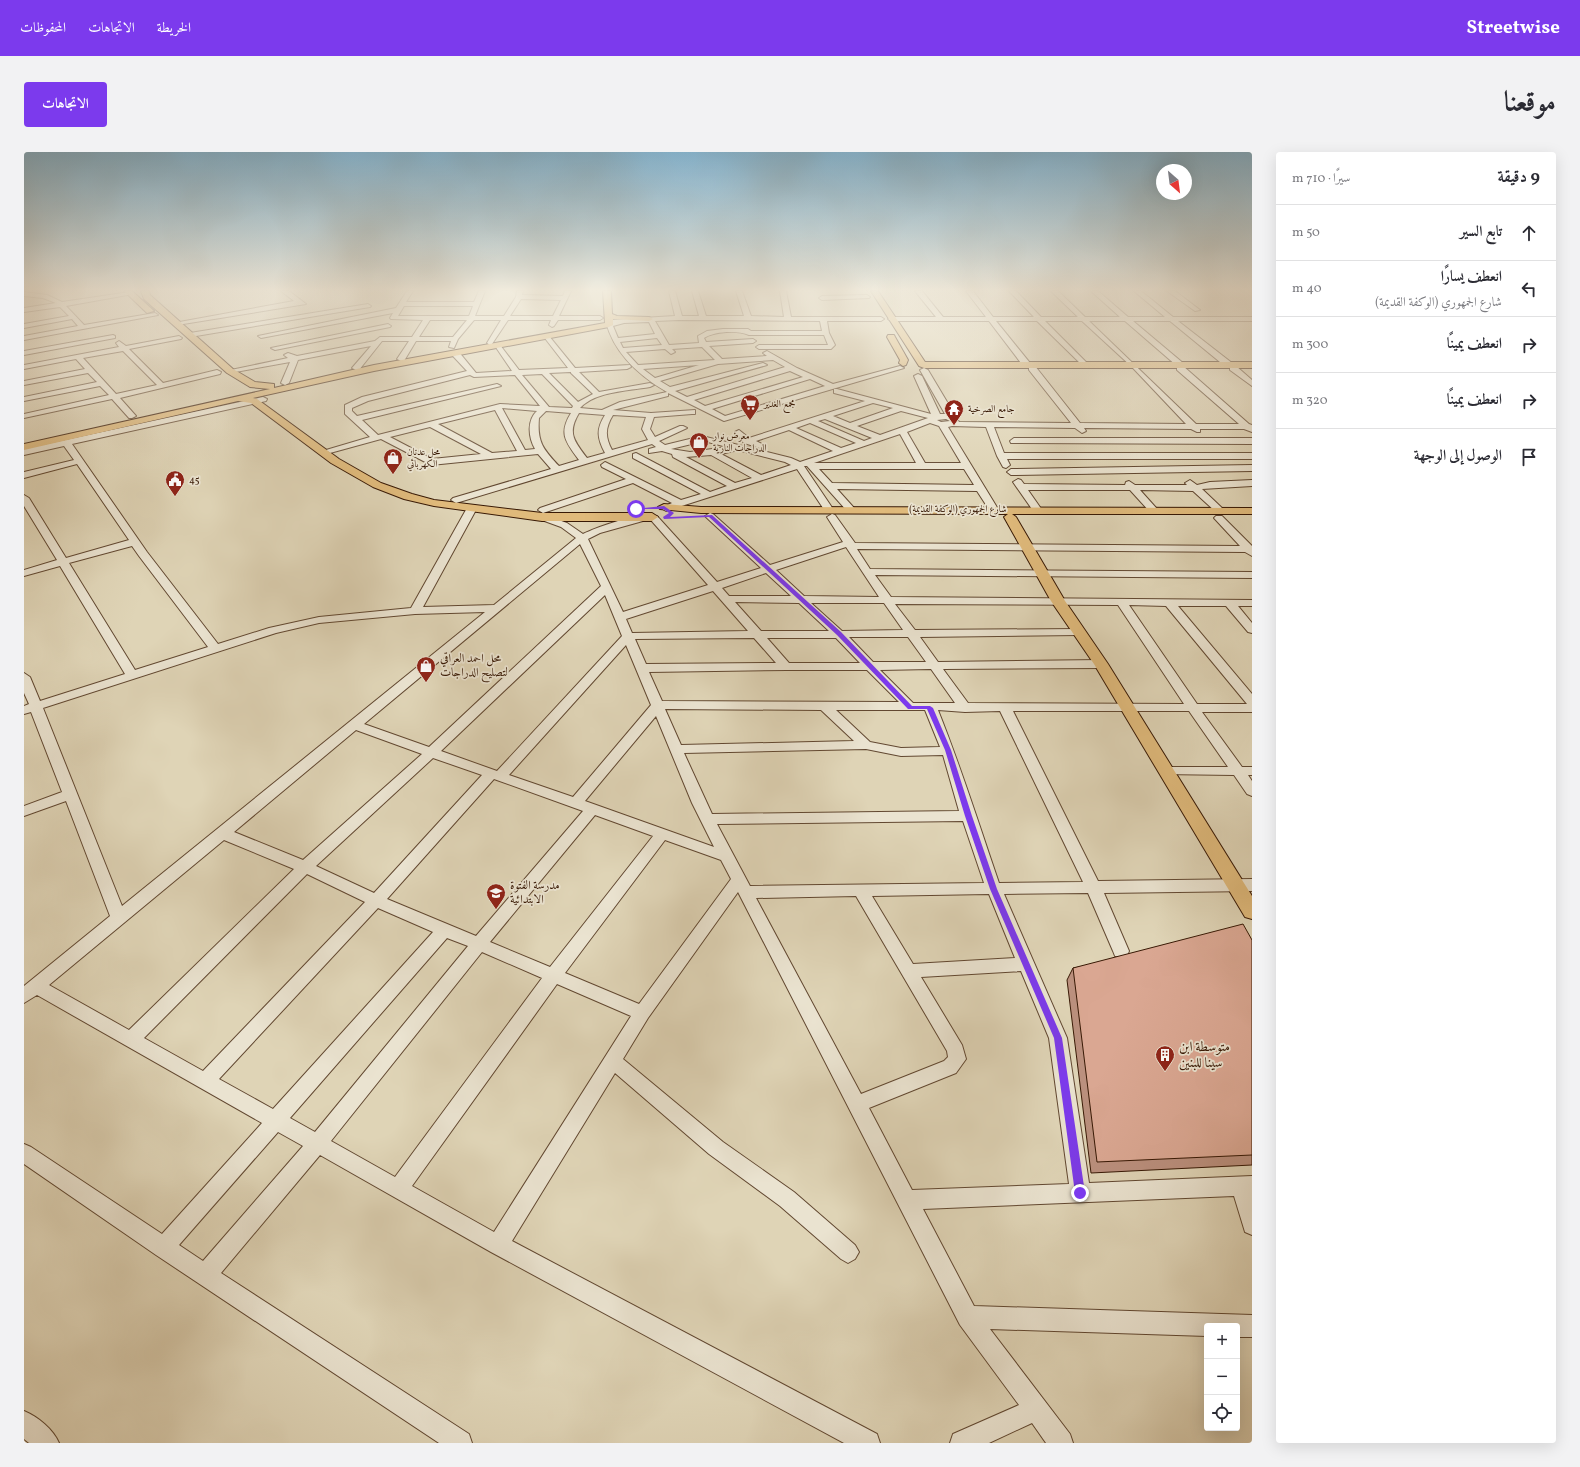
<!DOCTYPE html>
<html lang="ar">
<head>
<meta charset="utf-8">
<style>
	body { margin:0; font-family:Vollkorn,Amiri,serif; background:#f2f2f3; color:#2b2b33; direction:rtl }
	.controls { position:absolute; right:12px; bottom:12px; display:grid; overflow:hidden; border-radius:4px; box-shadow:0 4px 16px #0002 }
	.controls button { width:36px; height:36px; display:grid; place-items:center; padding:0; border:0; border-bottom:1px solid #e1e1e2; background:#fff; color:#2b2b33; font:20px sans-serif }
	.compass { position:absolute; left:1132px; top:12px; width:36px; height:36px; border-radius:50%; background:#fff; box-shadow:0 4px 16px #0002; rotate:152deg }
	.stop { position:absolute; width:12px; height:12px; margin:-9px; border:3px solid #7c3aed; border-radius:50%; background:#fff }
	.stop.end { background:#7c3aed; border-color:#fff; box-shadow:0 1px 4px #0008 }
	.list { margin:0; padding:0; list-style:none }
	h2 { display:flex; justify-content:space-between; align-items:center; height:52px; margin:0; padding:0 16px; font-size:17px }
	h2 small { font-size:13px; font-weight:400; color:#7c7c81 }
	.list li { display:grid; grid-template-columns:26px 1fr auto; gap:12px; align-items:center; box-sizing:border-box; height:56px; padding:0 16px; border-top:1px solid #e1e1e2 }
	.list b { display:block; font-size:15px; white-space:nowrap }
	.list p { margin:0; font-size:13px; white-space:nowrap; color:#7c7c81 }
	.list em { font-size:13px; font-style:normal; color:#7c7c81 }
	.icon { flex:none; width:22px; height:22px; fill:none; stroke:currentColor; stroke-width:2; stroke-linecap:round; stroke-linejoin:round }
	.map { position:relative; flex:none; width:1228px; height:1291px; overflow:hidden; direction:ltr; border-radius:4px }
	header { display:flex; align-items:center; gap:24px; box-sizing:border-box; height:56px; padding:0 20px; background:#7c3aed; color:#fff }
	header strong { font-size:19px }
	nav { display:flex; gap:22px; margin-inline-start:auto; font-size:14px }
	.intro { display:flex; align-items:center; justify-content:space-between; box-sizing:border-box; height:96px; padding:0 24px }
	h1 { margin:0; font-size:28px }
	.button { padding:10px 18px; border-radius:4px; background:#7c3aed; color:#fff; font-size:14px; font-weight:700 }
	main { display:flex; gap:24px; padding:0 24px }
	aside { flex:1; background:#fff; border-radius:4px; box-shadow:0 4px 16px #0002 }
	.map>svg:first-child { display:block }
</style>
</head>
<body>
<header>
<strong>Streetwise</strong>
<nav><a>الخريطة</a><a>الاتجاهات</a><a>المحفوظات</a></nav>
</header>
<div class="intro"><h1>موقعنا</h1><a class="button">الاتجاهات</a></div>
<main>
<aside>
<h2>9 دقيقة<small>سيرًا · 710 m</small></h2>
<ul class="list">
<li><svg class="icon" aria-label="ahead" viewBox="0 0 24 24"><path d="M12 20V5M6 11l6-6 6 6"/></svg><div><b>تابع السير</b></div><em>50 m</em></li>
<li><svg class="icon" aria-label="left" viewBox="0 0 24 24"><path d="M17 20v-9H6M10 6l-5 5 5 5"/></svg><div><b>انعطف يسارًا</b><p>شارع الجمهوري (الوكفة القديمة)</p></div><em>40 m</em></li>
<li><svg class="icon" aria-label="right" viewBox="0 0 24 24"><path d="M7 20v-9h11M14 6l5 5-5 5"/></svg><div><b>انعطف يمينًا</b></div><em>300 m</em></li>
<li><svg class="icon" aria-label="right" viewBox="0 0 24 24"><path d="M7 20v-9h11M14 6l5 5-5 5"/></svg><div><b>انعطف يمينًا</b></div><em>320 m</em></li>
<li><svg class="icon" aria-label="arrive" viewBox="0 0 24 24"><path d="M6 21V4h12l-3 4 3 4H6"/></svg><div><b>الوصول إلى الوجهة</b></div></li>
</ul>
</aside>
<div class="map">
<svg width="1228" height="1291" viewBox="0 0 1228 1291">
	<rect width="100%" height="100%" fill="#dfd4b6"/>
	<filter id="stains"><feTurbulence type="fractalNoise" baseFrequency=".005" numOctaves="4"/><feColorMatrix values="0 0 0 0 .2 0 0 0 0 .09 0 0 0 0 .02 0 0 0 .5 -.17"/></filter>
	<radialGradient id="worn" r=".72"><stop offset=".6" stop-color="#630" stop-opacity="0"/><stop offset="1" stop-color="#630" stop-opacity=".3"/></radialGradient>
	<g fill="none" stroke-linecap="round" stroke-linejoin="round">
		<defs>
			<path id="minor" d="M257 139H265L282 152 153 173 150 171 270 149Z
				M383 139H389L382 150H450L455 139H461L451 164H480L492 145 493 139H499L498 143 539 144 541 139H547L535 164H576L579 166 576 168H534L530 174 528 175 525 173 527 168H484L468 192 466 193 463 191 477 168H450L434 187 430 196 425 195 427 189H392L380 209H377L373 207 385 189H358L335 218H332L328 216 347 194 274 208 265 231 261 233 257 231 266 210 206 221 202 219 264 206 260 203 264 201 273 204 351 189 356 185H388L399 168 367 167 366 166 369 161 237 186 234 184 372 156ZM497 147 537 148 529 164H486ZM380 154H449L445 164H374ZM406 168H443L429 185H395Z
				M645 139H651L658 164H675L668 139H674L682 164H720L712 139H718L727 164 760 165 756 139H762L767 165H857L860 167 857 169H803L805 181 811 193 807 197H735L732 195 735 193H804L800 183H725C714 178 690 179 680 186L682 190 729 187 732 189 729 191 685 194 698 207 743 204 739 201 743 199 773 216 809 232 876 214 880 216 700 269 644 241V244L589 258 627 261 671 258V262H668L630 265 626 277 631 285 656 274H659L663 276 635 289 641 293 678 284 767 306 776 310 809 299 765 278 732 289 740 293 736 296 720 291 711 280 715 278 725 286 841 249 810 241V237H813L907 262 890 224 894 222 898 224 916 262H921L896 218 900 216 904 218 935 270 1047 271 1005 218V215H1000L965 169H867L864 167 867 165H912L891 139H898L919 165H962L942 139H949L969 165H1010L985 139H992L1017 165H1054L1027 139H1034L1061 165H1096L1067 139H1074L1104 165H1141L1110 139H1117L1149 165H1228V169H1154L1208 211V214H1212L1228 228V234L1206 218V215H1202L1146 169H1109L1159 211V214L1225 272 1228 273V280L1220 277H1176V280H1173L1167 277 1060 276 1062 279 1058 281 1051 276 970 275 980 301H1228V307H983L986 313 982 316 979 315 973 304 962 275 928 274 924 275 974 357 972 359H966L953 339 813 337 831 357 826 360 823 359 783 314H780L809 357 807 359H801L773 317 642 359 637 356 648 351 609 331 519 361 514 358 516 356 602 327 578 315 577 313 581 310 657 348 677 342 609 306V302L612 301 686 340 703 334 649 305 648 302 638 299 625 301V297L632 295 628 292 432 351 427 348 429 346 527 317 514 302 407 313 357 287 306 301 302 298 346 285 321 262V253L338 245 443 219 428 203V199H434L452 221 488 219 471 194 474 192 476 193 495 218 544 216 520 185 523 183 525 184 551 216 606 213 607 215 603 217 555 220 575 240 626 231 630 233 626 235C604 239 572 239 556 256L578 258 596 250 643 240C614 223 590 201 582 170L585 168 651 164ZM655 168 796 169 798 179H727L724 177H699L683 179 674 184 675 191 645 193 631 169ZM972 169H1013L1060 215H1063V211L1021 169H1058L1108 215 1162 272 1056 271 1011 214H1006V211ZM1065 169H1101L1153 214V218L1215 272H1172ZM625 170 631 182 594 186 589 174 600 171ZM633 186 638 193 599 196 596 190ZM678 195 691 208 614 213 602 200 641 197 647 202 651 200 648 197ZM749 208 761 215 663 245 651 239 743 213 739 211 646 235 636 229 694 212ZM675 213 631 226 619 217ZM766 219 779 225 681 254 670 248ZM547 220V221L569 242 554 250 525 221ZM518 222 549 254 548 256 525 255 498 223ZM446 223 450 225 491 223 516 254 476 252 354 283 338 268 477 234 473 232 333 264 328 259V256L344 249ZM786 227 801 234 701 264 688 257ZM849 251 869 256 826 271 809 264ZM478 256 513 259C503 268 504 285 511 297L501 298ZM471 258 493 299 468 301 414 272ZM522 259 547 261C534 282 542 290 555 308L535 314C519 297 513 290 515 266ZM877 259 904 266 856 283 833 274ZM555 261 581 263C572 277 573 286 581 301L563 306C550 289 543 281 555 261ZM589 263 622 265 618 277 624 288 588 298C581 285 581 276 589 263ZM801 267 848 286 840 289 794 269ZM922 267 926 269 917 270 913 268ZM786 271 832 291 817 296 772 276ZM906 271 915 274 937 311H901L883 280ZM406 275 457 302 408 307 366 285ZM876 282 892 311H790ZM680 289 703 295 666 300 647 297ZM714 298 761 310 767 313 737 323 697 302ZM687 303 728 326 711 331 662 305ZM795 317H940L950 333 808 331Z
				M1143 139H1151L1176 158 1171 159Z
				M0 140 23 143 38 150 106 140 109 142 42 154 60 173 131 161 134 163 0 188V184L54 174 48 167 0 176V172L45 164 36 155 0 160V156L32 151 19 146 0 144Z
				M843 143 846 145 845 146 798 148 795 146 798 144Z
				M344 152 347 154 346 155 166 185 163 183 166 181Z
				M364 172 367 174 366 175 251 198 247 196Z
				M89 183 91 184V186L0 203V199Z
				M155 184 158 186 157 187 105 197 139 231 193 218 197 220 196 222 96 246 112 264 108 266H105L88 247 0 266V262L85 243 76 234 0 249V245L73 230 64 221 0 233V229L61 217 52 207 0 217V213L95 195 92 191 95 189 102 194ZM99 199 133 233 92 242 59 206Z
				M239 245 243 247 242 249 48 292 123 400 194 492 245 476 295 465 387 456 443 356 448 353 453 356 399 455 470 453 552 386 537 375 515 367 513 365 515 363 518 362 543 371 559 382C576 374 616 360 633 364L693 430 737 416 683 366 681 364 686 361 689 362 746 413 819 390 803 365 808 362 811 363 831 391 1216 394 1190 366 1192 364H1198L1228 394V404L1221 400 833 397 846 417 1228 420V426L851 423 867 445 1228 448V454H1214L1228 471V481L1224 480 1202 454H1154L1228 542V560H1178L1218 615H1228V623H1224L1228 629V644L1223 642 1210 623 1137 622 1135 619 1137 616 1142 615H1204L1165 559H989L1074 729 1228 727V739L1080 741 1105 799 1103 804 1097 805 1091 804 1089 799 1064 741 980 742 1043 886 1065 1031 1228 1024V1083L1221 1080 1210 1044 899 1057 950 1154 1228 1163V1185H1213V1174H1183V1184L966 1177 1046 1282 1049 1291H1022L1008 1271 965 1291H926L929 1282 995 1253 936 1173 714 740 624 866 599 907 699 990 770 1040 831 1093 835 1100 831 1107 824 1111 817 1107 756 1054 685 1002 591 921 488 1089 853 1282 856 1291H820L467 1100 296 1003 197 1121 445 1282 448 1291H415L132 1103 0 1012V992L7 995 138 1082 238 971 13 843 0 851V834L86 764 42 649 0 664V654L38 640 7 560 0 562V554L5 552 0 541V521L6 525 16 549 101 522 36 414 0 424V418L33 408 0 354V343L5 346 42 406 105 388 53 312 0 326V320L50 308 40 294 0 303V297ZM626 367 684 433 599 460 564 387 576 381ZM556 392 577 434 405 595 340 572ZM108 394 115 404 184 495 111 518 45 411ZM822 395 855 445 780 444 752 418ZM742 421 767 444H705L698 436ZM689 439 724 479 608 481 602 467ZM581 443 598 484 473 619 417 599ZM711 450 775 451 805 479H737ZM787 451H860L879 478 818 479ZM871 452 1094 453 1160 552 944 551 919 517 1077 516 1083 512 1077 508 914 510 896 485 1055 483 1061 480 1055 477 891 478ZM1105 453 1142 454 1223 552H1173ZM461 460 98 754 19 556 252 481 295 471 391 462ZM825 485H884L902 510H849ZM730 486 752 511 622 512 611 487ZM743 486H812L836 511H765ZM602 493 627 553 549 645 485 623ZM907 517 931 551H889L856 518ZM763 518H843L875 550 638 549 625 520ZM641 557 797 558 830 589 657 593ZM812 558H901L916 595 877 596 846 590ZM914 558 941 560 976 559 1059 730 975 731C955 673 937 615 914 558ZM632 564 668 651 690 695 561 649ZM332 578 398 602 279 708 210 680ZM842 597 877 604 919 603 935 659 688 662 660 601ZM409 606 458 623 350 741 292 714ZM470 627 559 659 452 784 363 747ZM571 663 629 684 526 815 466 790ZM939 669 960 731 726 734 693 672ZM200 688 270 717 105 878 25 833ZM641 688 697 708 707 727 615 852 541 821ZM283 722 341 750 179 919 120 886ZM965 742 991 806 889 812 848 744ZM832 744 923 899 924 905 920 909 837 942 732 746ZM354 756 409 780 249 957 195 927ZM423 786 444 794 291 980 266 966ZM458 800 518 826 371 1025 307 989ZM997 819 1025 886 1045 1032 888 1038 845 956 932 921 942 907 938 893 897 825ZM533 832 607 864 470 1080 388 1034ZM254 980 279 994 179 1109 155 1093Z
				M990 286H1228V292L987 291 986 289Z
				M1228 313V319L987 323 983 320 987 317Z
				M994 327 997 328 1000 332 1101 333 1102 330 1105 329 1111 333H1163L1161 331 1166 328 1173 333 1186 330 1228 328V334L1178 337 1198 356V360H1192L1169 339 1116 338 1134 358 1129 361 1126 360 1106 338H1004L1018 358 1013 361 1010 360 989 330Z
				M0 1259C14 1265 29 1277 35 1291H5L0 1287Z"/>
			<path id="major" d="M100 139H108L130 159 123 161Z
				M117 139H125L126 143 209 217 231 230 250 232V236L350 213 581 171 579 139H587L588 162 593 164 625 165 629 167 625 169 589 167V173L585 175 350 219 229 246 233 247 315 307 357 331 388 342 410 348 518 361H628L634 365 628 369H518L410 354 380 347 349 335 307 311 227 251 214 249 0 298V292L246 237 226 235 203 221 120 147Z
				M847 139H854L901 210H1228V216H900L895 214Z
				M864 183H870L871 185 884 208 882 213 879 214 875 211 876 208 863 185Z
				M640 352 677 355 1228 356V362H988L992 365 1041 449 1084 512 1228 744V767L1221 765 1070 512 1027 449 980 365 984 362 677 361 636 357 634 355Z"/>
		</defs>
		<use href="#minor" stroke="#624831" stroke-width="2"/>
		<use href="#major" stroke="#381905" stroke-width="2"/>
		<use href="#minor" fill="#eae3d0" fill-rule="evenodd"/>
		<use href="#major" fill="#e0ba7b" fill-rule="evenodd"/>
	</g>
	<path fill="#bb907e" stroke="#381905" d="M1228 788V1013L1067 1021 1043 828 1049 816Z"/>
	<path fill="#daa792" stroke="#381905" d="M1219 772 1228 788V1003L1073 1010 1049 816Z"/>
	<linearGradient id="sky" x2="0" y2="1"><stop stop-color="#86b6d2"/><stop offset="0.43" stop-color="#f1ecde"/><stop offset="1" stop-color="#f1ecde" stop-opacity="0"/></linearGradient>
	<rect width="1228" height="320" fill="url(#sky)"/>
	<path fill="#7c3aed" d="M640 354 650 361 646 365 688 363 817 480 888 554H906L909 556 927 598 948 664 973 737 1038 886 1061 1041 1059 1044H1053L1051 1041 1030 886 966 737 941 664 921 598 903 557H884L813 483 685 365 640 367 639 365 645 361 639 357H609Z"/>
	<defs>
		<symbol id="supermarket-pin" viewBox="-11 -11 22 30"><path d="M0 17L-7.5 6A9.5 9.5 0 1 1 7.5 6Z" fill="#8f2418" stroke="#eae3d0"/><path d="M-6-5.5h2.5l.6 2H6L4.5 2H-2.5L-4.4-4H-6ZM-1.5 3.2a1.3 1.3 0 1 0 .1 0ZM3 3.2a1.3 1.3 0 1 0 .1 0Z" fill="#fff"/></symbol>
		<symbol id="temple-pin" viewBox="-11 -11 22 30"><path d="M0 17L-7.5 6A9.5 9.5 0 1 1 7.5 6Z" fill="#8f2418" stroke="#eae3d0"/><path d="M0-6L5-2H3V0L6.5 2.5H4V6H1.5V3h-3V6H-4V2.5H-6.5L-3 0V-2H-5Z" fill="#fff"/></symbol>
		<symbol id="shop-pin" viewBox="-11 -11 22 30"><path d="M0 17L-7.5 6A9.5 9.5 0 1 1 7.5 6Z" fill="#8f2418" stroke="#eae3d0"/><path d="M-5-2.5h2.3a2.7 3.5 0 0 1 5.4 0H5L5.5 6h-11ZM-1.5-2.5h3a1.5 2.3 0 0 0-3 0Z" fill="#fff"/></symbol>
		<symbol id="civic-pin" viewBox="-11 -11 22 30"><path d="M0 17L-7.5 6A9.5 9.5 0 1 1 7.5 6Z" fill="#8f2418" stroke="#eae3d0"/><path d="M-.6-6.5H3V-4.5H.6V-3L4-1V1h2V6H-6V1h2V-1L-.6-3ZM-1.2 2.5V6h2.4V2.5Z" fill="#fff"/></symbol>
		<symbol id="school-pin" viewBox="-11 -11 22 30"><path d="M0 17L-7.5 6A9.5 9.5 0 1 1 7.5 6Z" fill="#8f2418" stroke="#eae3d0"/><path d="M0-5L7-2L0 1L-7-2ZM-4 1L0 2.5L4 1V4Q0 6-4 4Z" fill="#fff"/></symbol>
		<symbol id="building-pin" viewBox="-11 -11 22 30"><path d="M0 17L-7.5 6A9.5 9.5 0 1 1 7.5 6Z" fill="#8f2418" stroke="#eae3d0"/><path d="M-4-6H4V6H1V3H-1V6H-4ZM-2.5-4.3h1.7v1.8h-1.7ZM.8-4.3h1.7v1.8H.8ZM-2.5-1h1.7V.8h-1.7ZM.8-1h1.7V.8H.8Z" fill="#fff"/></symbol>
	</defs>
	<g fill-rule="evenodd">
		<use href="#supermarket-pin" x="715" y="241" width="22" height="30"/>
		<use href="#temple-pin" x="919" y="246" width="22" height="30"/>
		<use href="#shop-pin" x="664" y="279" width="22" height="30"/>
		<use href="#shop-pin" x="358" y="295" width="22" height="30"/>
		<use href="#civic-pin" x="140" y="317" width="22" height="30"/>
		<use href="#shop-pin" x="391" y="503" width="22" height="30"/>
		<use href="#school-pin" x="461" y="730" width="22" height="30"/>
		<use href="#building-pin" x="1130" y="892" width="22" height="30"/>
	</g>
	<g text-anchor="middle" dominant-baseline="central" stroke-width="3.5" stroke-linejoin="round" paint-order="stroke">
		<g font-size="10" fill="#381905" stroke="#eae3d0" text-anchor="start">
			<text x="740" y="252">مجمع الغدير</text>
			<text x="944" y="257">جامع الصرخية</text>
			<text x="689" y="284">معرض نوار<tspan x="689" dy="12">الدراجات النارية</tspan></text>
			<text x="383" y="300">محل عدنان<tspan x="383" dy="12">الكهربائي</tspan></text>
			<text x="165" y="328">45</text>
		</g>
		<g font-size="10" fill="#381905" stroke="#eae3d0">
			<text x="934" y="357">شارع الجمهوري (الوكفة القديمة)</text>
		</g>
		<g font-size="12" fill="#381905" stroke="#eae3d0" text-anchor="start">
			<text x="416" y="507">محل احمد العراقي<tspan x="416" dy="14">لتصليح الدراجات</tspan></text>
			<text x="486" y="734">مدرسة الفتوة<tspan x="486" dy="14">الابتدائية</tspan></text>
		</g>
		<g font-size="14" fill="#381905" stroke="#eae3d0" text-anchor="start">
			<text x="1155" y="895">متوسطة ابن<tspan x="1155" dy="16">سينا للبنين</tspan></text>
		</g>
	</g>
	<rect width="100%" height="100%" filter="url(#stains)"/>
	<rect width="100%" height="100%" fill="url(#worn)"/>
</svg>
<div class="controls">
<button>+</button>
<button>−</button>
<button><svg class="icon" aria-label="locate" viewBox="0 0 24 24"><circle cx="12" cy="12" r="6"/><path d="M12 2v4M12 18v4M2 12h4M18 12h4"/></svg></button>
</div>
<svg class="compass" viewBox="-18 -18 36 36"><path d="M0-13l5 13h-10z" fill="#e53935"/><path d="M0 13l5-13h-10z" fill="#7c7c81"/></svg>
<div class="stop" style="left:612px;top:357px"></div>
<div class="stop end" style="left:1056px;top:1041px"></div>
</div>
</main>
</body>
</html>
